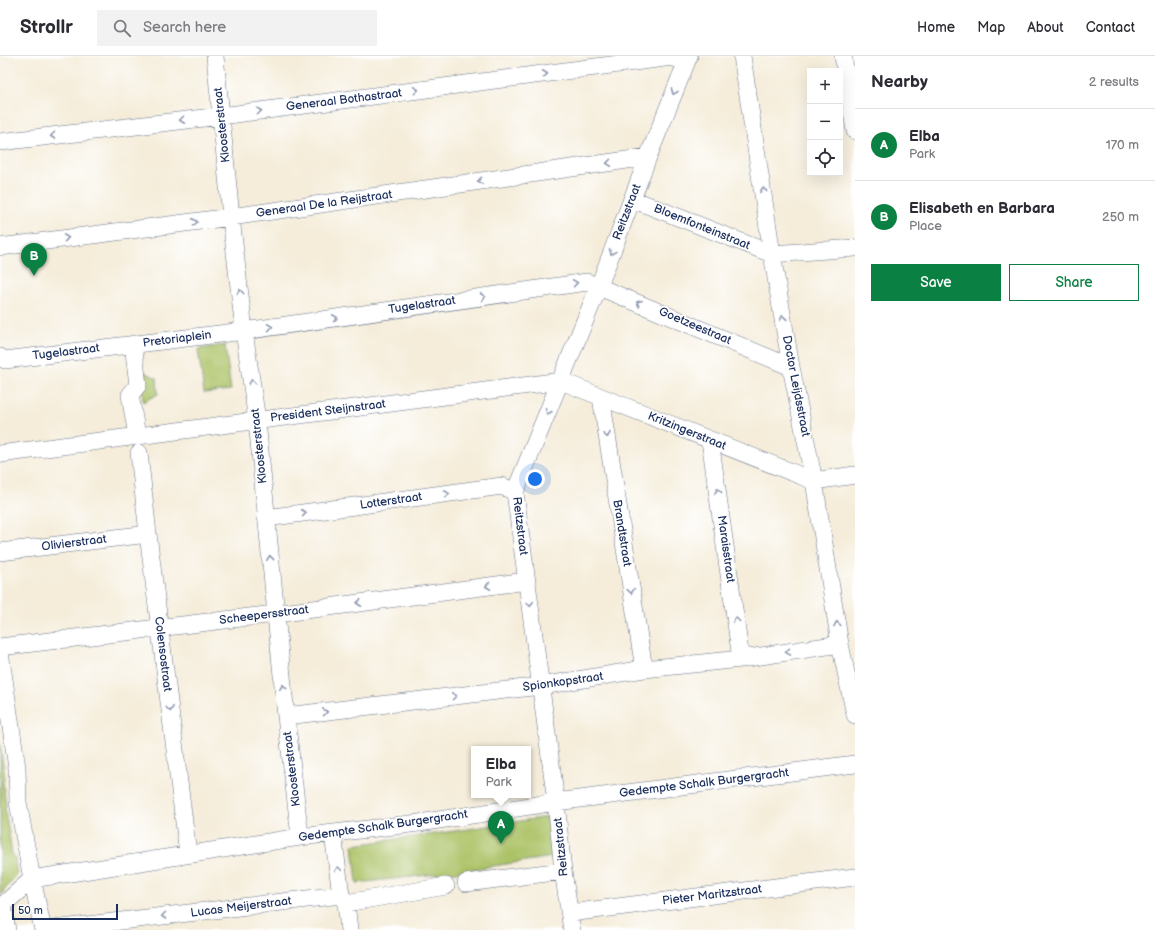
<!DOCTYPE html>
<html lang="en">
<head>
<meta charset="utf-8">
<style>
	body { margin:0; font-family:"Balsamiq Sans",sans-serif; background:#f2f2f3; color:#2b2b33 }
	.controls { position:absolute; right:12px; top:12px; display:grid; overflow:hidden; border-radius:0px; box-shadow:0 4px 16px #0002 }
	.controls button { width:36px; height:36px; display:grid; place-items:center; padding:0; border:0; border-bottom:1px solid #e1e1e2; background:#fff; color:#2b2b33; font:20px sans-serif }
	.scale { position:absolute; left:12px; bottom:10px; width:106px; box-sizing:border-box; padding-left:4px; border:2px solid #1b2f5e; border-top:0; font-size:11px; line-height:14px; white-space:nowrap; color:#1b2f5e; -webkit-text-stroke:3px #fff; paint-order:stroke }
	.you { position:absolute; left:535px; top:423px; width:14px; height:14px; margin:-10px; border:3px solid #fff; border-radius:50%; background:#1a73e8; box-shadow:0 0 0 6px #1a73e833 }
	.badge { display:grid; place-items:center; width:26px; height:26px; border-radius:50%; background:#0b8043; color:#fff; font-size:13px; font-weight:700 }
	.pin { position:absolute; translate:-50% -33px; filter:drop-shadow(0 1px 2px #0008) }
	.pin::after { content:''; position:absolute; top:21px; width:14px; height:12px; background:inherit; clip-path:polygon(0 0,100% 0,50% 100%) }
	.popup { position:absolute; left:471px; top:690px; width:60px; height:52px; box-sizing:border-box; display:grid; place-content:center; border-radius:0px; background:#fff; filter:drop-shadow(0 1px 3px #0005); font-size:13px; white-space:nowrap; color:#7c7c81 }
	.popup b { font-size:15px; color:#2b2b33 }
	.popup::after { content:''; position:absolute; left:50%; top:100%; margin-left:-8px; border:8px solid transparent; border-top-color:#fff }
	.list { margin:0; padding:0; list-style:none }
	h2 { display:flex; justify-content:space-between; align-items:center; height:52px; margin:0; padding:0 16px; font-size:17px }
	h2 small { font-size:13px; font-weight:400; color:#7c7c81 }
	.list li { display:grid; grid-template-columns:26px 1fr auto; gap:12px; align-items:center; box-sizing:border-box; height:72px; padding:0 16px; border-top:1px solid #e1e1e2 }
	.list b { display:block; font-size:15px; white-space:nowrap }
	.list p { margin:0; font-size:13px; white-space:nowrap; color:#7c7c81 }
	.list em { font-size:13px; font-style:normal; color:#7c7c81 }
	.actions { display:flex; gap:8px; padding:12px 16px }
	.actions a { flex:1; padding:9px 0; border:1px solid #0b8043; border-radius:0px; text-align:center; font-size:14px; color:#0b8043 }
	.actions .main { background:#0b8043; color:#fff }
	.icon { flex:none; width:22px; height:22px; fill:none; stroke:currentColor; stroke-width:2; stroke-linecap:round; stroke-linejoin:round }
	.map { position:relative; flex:none; width:855px; height:874px; overflow:hidden }
	header { display:flex; align-items:center; gap:24px; box-sizing:border-box; height:56px; padding:0 20px; background:#fff; border-bottom:1px solid #e1e1e2 }
	header strong { font-size:19px }
	nav { display:flex; gap:22px; margin-inline-start:auto; font-size:14px }
	.search { width:280px; height:36px; background:#f2f2f3; display:flex; align-items:center; gap:10px; box-sizing:border-box; padding:0 14px; border-radius:0px; color:#7c7c81; font-size:15px }
	main { display:flex }
	aside { flex:1; background:#fff }
	.map>svg:first-child { display:block }
</style>
</head>
<body>
<header>
<strong>Strollr</strong>
<div class="search"><svg class="icon" aria-label="search" viewBox="0 0 24 24"><circle cx="10" cy="10" r="6"/><path d="M15 15l6 6"/></svg>Search here</div>
<nav><a>Home</a><a>Map</a><a>About</a><a>Contact</a></nav>
</header>
<main>
<div class="map">
<svg width="855" height="874" viewBox="0 0 855 874">
	<rect width="100%" height="100%" fill="#fff"/>
	<filter id="ink" filterUnits="userSpaceOnUse"><feTurbulence type="fractalNoise" baseFrequency=".025" numOctaves="2"/><feDisplacementMap in="SourceGraphic" scale="8" xChannelSelector="R" yChannelSelector="G"/><feConvolveMatrix kernelMatrix="1 2 1 2 8 2 1 2 1" color-interpolation-filters="sRGB"/></filter>
	<filter id="wash" filterUnits="userSpaceOnUse"><feTurbulence type="fractalNoise" baseFrequency=".012" numOctaves="4" result="noise"/><feDisplacementMap in="SourceGraphic" scale="16" xChannelSelector="R" yChannelSelector="G"/><feGaussianBlur stdDeviation="0.9" result="paint"/><feColorMatrix in="noise" values="0 0 0 0 0 0 0 0 0 0 0 0 0 0 0 0 0 1.4 0 .05"/><feComposite in="paint" operator="in"/></filter>
	<g filter="url(#wash)">
		<rect width="100%" height="100%" fill="#f5edda"/>
		<path fill="#acc266" stroke="#647862" d="M225 289 231 334 204 337 198 293Z
			M140 314 157 322 158 338 143 346Z
			M0 688 5 722 3 725 6 749 5 753 12 797 15 802 17 818 0 840Z
			M547 761 552 801 455 816 357 827 353 789 448 776Z"/>
	</g>
	<g filter="url(#ink)">
		<g fill="none" stroke-linecap="round" stroke-linejoin="round">
			<defs>
				<path id="street" d="M215 0 231 161 244 275 257 365 286 660 300 781
					M742 0 772 198 791 311 814 425 840 588 855 659
					M843 0 855 75
					M0 86 221 60 672 1 686 7
					M632 143 772 198 855 192
					M0 191 231 161 648 101
					M133 288 138 329 130 339 137 380
					M0 301 5 304 244 275 587 226 791 311
					M601 341 644 613
					M710 384 741 603
					M139 397 148 478 188 798
					M0 398 561 325 814 425 855 419
					M266 462 502 430 515 436
					M0 496 148 478
					M0 591 275 558 527 525
					M0 596 17 712 18 746 32 823 43 874
					M286 660 541 630 644 613 741 603 840 588
					M333 778 341 839 346 847 349 874
					M466 827 563 815
					M346 847 446 830
					M570 857 855 821
					M7 874 3 849 32 823 300 781 419 767 556 746 855 708
					M45 874 341 839
					M572 874 563 815 556 746 515 436 599 230 648 101 689 0"/>
			</defs>
			<use href="#street" stroke="#677289" stroke-width="18"/>
			<use href="#street" stroke="#fff" stroke-width="17"/>
		</g>
		<defs><path id="oneway-chevron" d="M-2-3.5L2.5 0L-2 3.5" fill="none" stroke-width="1.6" stroke-linecap="round" stroke-linejoin="round"/></defs>
		<g stroke="#8d97ae">
			<use href="#oneway-chevron" transform="translate(545 18) rotate(-7)"/>
			<use href="#oneway-chevron" transform="translate(416 34) rotate(-7)"/>
			<use href="#oneway-chevron" transform="translate(674 36) rotate(112)"/>
			<use href="#oneway-chevron" transform="translate(259 55) rotate(-7)"/>
			<use href="#oneway-chevron" transform="translate(182 64) rotate(173)"/>
			<use href="#oneway-chevron" transform="translate(53 80) rotate(173)"/>
			<use href="#oneway-chevron" transform="translate(609 107) rotate(172)"/>
			<use href="#oneway-chevron" transform="translate(480 125) rotate(172)"/>
			<use href="#oneway-chevron" transform="translate(763 134) rotate(-99)"/>
			<use href="#oneway-chevron" transform="translate(195 166) rotate(-7)"/>
			<use href="#oneway-chevron" transform="translate(66 182) rotate(-8)"/>
			<use href="#oneway-chevron" transform="translate(612 196) rotate(111)"/>
			<use href="#oneway-chevron" transform="translate(575 227) rotate(-8)"/>
			<use href="#oneway-chevron" transform="translate(240 236) rotate(-97)"/>
			<use href="#oneway-chevron" transform="translate(483 241) rotate(-8)"/>
			<use href="#oneway-chevron" transform="translate(639 247) rotate(-157)"/>
			<use href="#oneway-chevron" transform="translate(335 262) rotate(-8)"/>
			<use href="#oneway-chevron" transform="translate(783 262) rotate(-100)"/>
			<use href="#oneway-chevron" transform="translate(270 271) rotate(-8)"/>
			<use href="#oneway-chevron" transform="translate(252 326) rotate(-98)"/>
			<use href="#oneway-chevron" transform="translate(548 356) rotate(113)"/>
			<use href="#oneway-chevron" transform="translate(607 379) rotate(81)"/>
			<use href="#oneway-chevron" transform="translate(718 435) rotate(-98)"/>
			<use href="#oneway-chevron" transform="translate(447 438) rotate(-8)"/>
			<use href="#oneway-chevron" transform="translate(304 457) rotate(-8)"/>
			<use href="#oneway-chevron" transform="translate(270 502) rotate(-96)"/>
			<use href="#oneway-chevron" transform="translate(488 530) rotate(173)"/>
			<use href="#oneway-chevron" transform="translate(631 535) rotate(81)"/>
			<use href="#oneway-chevron" transform="translate(359 547) rotate(173)"/>
			<use href="#oneway-chevron" transform="translate(530 548) rotate(82)"/>
			<use href="#oneway-chevron" transform="translate(736 564) rotate(-98)"/>
			<use href="#oneway-chevron" transform="translate(837 568) rotate(-99)"/>
			<use href="#oneway-chevron" transform="translate(788 596) rotate(171)"/>
			<use href="#oneway-chevron" transform="translate(283 631) rotate(-96)"/>
			<use href="#oneway-chevron" transform="translate(454 640) rotate(-7)"/>
			<use href="#oneway-chevron" transform="translate(170 653) rotate(83)"/>
			<use href="#oneway-chevron" transform="translate(325 656) rotate(-7)"/>
			<use href="#oneway-chevron" transform="translate(338 813) rotate(-98)"/>
			<use href="#oneway-chevron" transform="translate(164 860) rotate(173)"/>
		</g>
	</g>
	<g text-anchor="middle" dominant-baseline="central" stroke-width="3.5" stroke-linejoin="round" paint-order="stroke">
		<g font-size="12" fill="#1b2f5e" stroke="#fff">
			<text transform="translate(344 44) rotate(-7)">Generaal Bothastraat</text>
			<text transform="translate(222 69) rotate(-96)">Kloosterstraat</text>
			<text transform="translate(324 148) rotate(-8)">Generaal De la Reijstraat</text>
			<text transform="translate(627 156) rotate(-69)">Reitzstraat</text>
			<text transform="translate(702 171) rotate(22)">Bloemfonteinstraat</text>
			<text transform="translate(422 249) rotate(-8)">Tugelastraat</text>
			<text transform="translate(695 270) rotate(23)">Goetzeestraat</text>
			<text transform="translate(177 283) rotate(-7)">Pretoriaplein</text>
			<text transform="translate(66 296) rotate(-7)">Tugelastraat</text>
			<text transform="translate(796 330) rotate(79)">Doctor Leijdsstraat</text>
			<text transform="translate(328 355) rotate(-7)">President Steijnstraat</text>
			<text transform="translate(687 375) rotate(22)">Kritzingerstraat</text>
			<text transform="translate(259 390) rotate(-96)">Kloosterstraat</text>
			<text transform="translate(391 445) rotate(-8)">Lotterstraat</text>
			<text transform="translate(520 470) rotate(83)">Reitzstraat</text>
			<text transform="translate(622 477) rotate(81)">Brandtstraat</text>
			<text transform="translate(74 487) rotate(-7)">Olivierstraat</text>
			<text transform="translate(726 493) rotate(82)">Maraisstraat</text>
			<text transform="translate(264 559) rotate(-7)">Scheepersstraat</text>
			<text transform="translate(163 598) rotate(83)">Colensostraat</text>
			<text transform="translate(563 626) rotate(-8)">Spionkopstraat</text>
			<text transform="translate(292 713) rotate(-97)">Kloosterstraat</text>
			<text transform="translate(704 727) rotate(-7)">Gedempte Schalk Burgergracht</text>
			<text transform="translate(383 770) rotate(-8)">Gedempte Schalk Burgergracht</text>
			<text transform="translate(561 791) rotate(-96)">Reitzstraat</text>
			<text transform="translate(712 839) rotate(-7)">Pieter Maritzstraat</text>
			<text transform="translate(241 851) rotate(-7)">Lucas Meijerstraat</text>
		</g>
	</g>
</svg>
<div class="controls">
<button>+</button>
<button>−</button>
<button><svg class="icon" aria-label="locate" viewBox="0 0 24 24"><circle cx="12" cy="12" r="6"/><path d="M12 2v4M12 18v4M2 12h4M18 12h4"/></svg></button>
</div>
<div class="scale">50 m</div>
<div class="you"></div>
<div class="pin badge" style="left:501px;top:788px">A</div>
<div class="popup"><b>Elba</b>Park</div>
<div class="pin badge" style="left:34px;top:220px">B</div>
</div>
<aside>
<h2>Nearby<small>2 results</small></h2>
<ul class="list">
<li><span class="badge">A</span><div><b>Elba</b><p>Park</p></div><em>170 m</em></li>
<li><span class="badge">B</span><div><b>Elisabeth en Barbara</b><p>Place</p></div><em>250 m</em></li>
</ul>
<div class="actions"><a class="main">Save</a><a>Share</a></div>
</aside>
</main>
</body>
</html>
